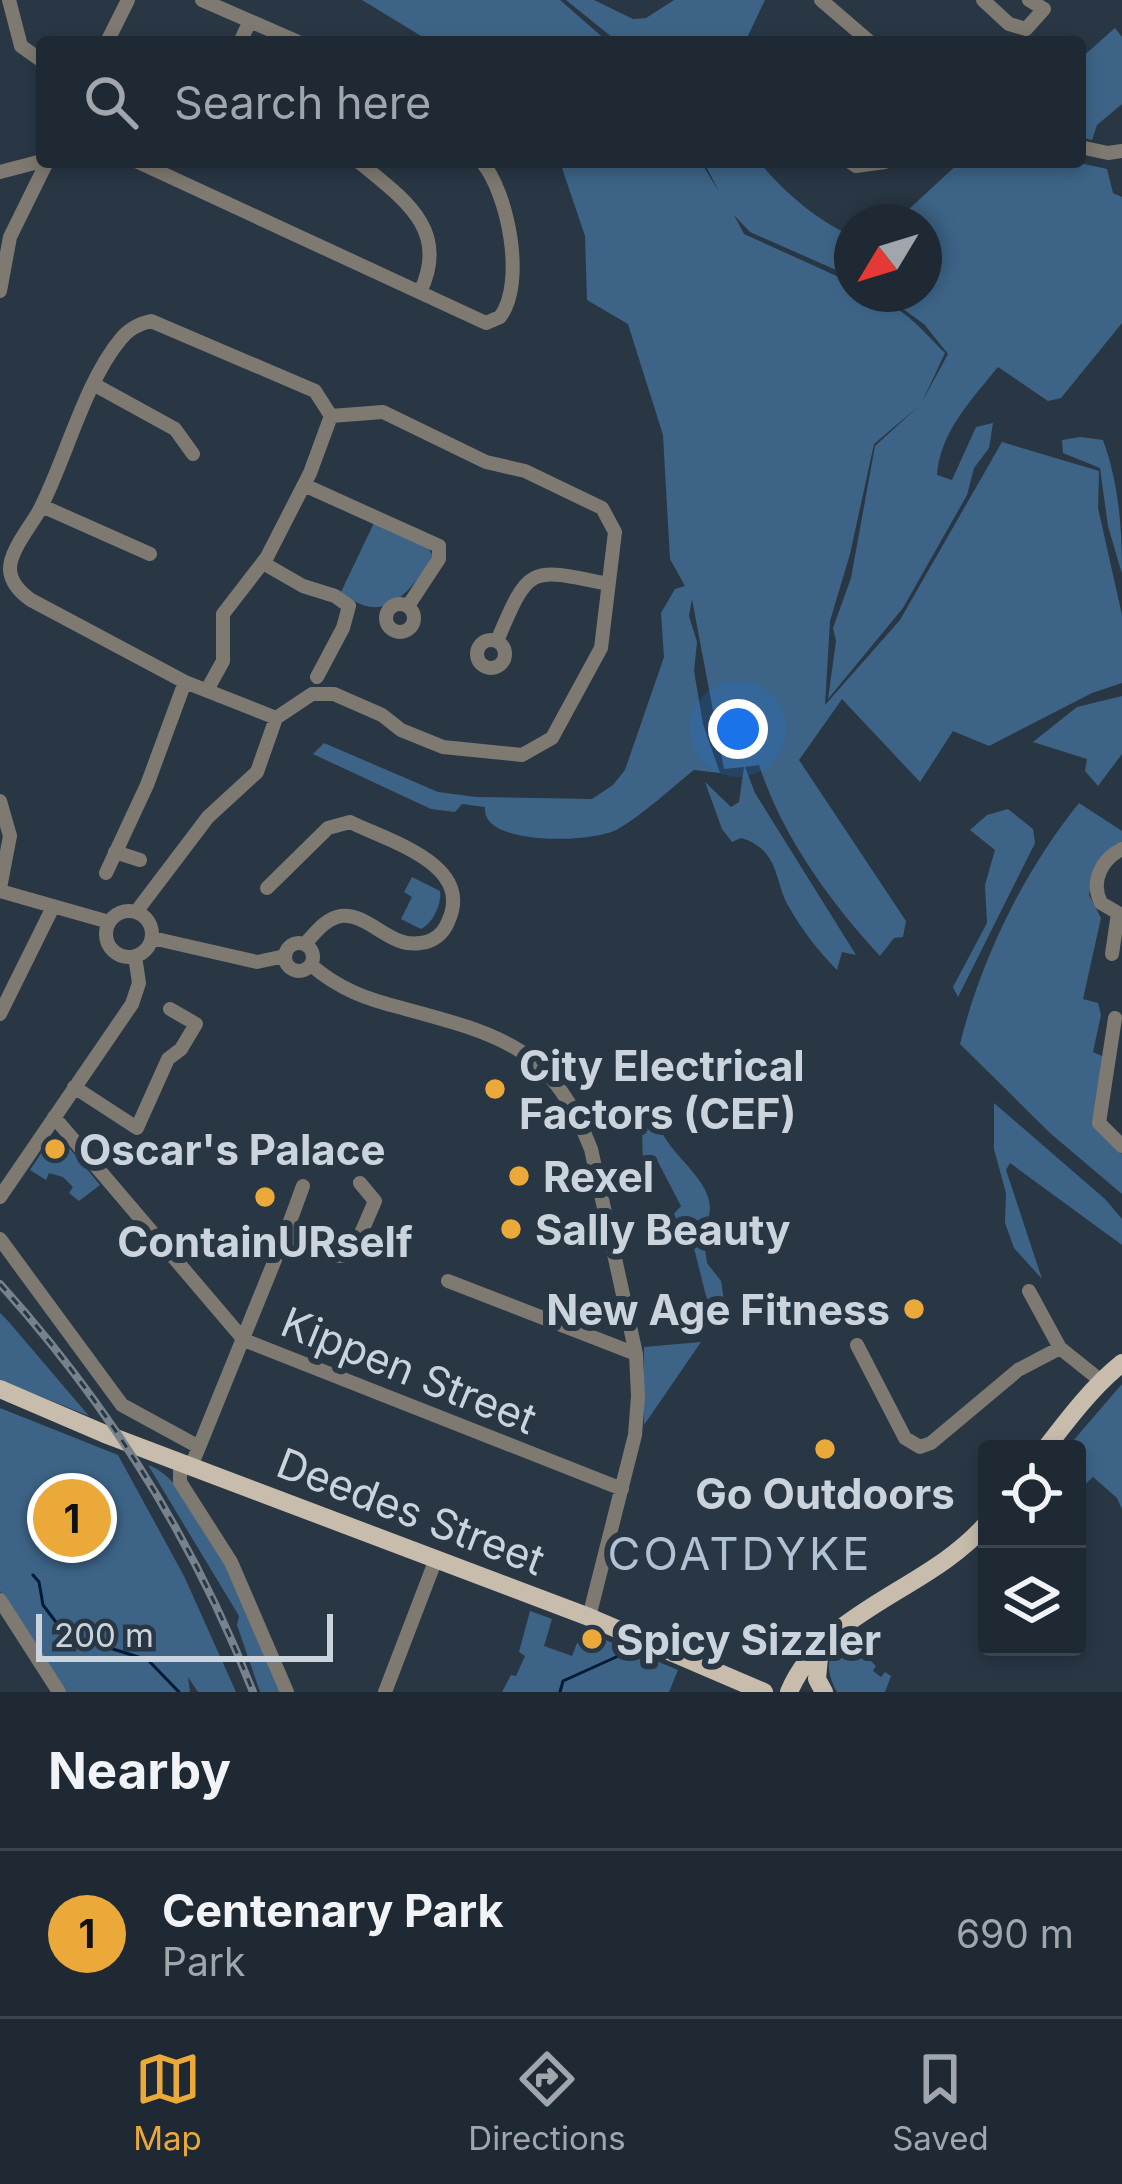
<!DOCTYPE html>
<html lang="en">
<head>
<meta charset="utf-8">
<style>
	body { margin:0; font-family:Inter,sans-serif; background:#2c3540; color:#f1f3f6 }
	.controls { position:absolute; right:36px; bottom:36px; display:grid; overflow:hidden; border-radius:12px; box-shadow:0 6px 18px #0003 }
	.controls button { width:108px; height:108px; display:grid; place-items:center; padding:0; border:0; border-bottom:3px solid #3c454f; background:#1f2934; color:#f1f3f6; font:60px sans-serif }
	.compass { position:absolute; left:834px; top:204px; width:108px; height:108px; border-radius:50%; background:#1f2934; box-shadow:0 6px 18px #0003; rotate:232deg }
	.scale { position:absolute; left:36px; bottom:30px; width:297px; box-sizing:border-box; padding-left:12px; border:6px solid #cbd4dc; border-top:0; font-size:33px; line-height:42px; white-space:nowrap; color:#cbd4dc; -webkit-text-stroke:9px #293745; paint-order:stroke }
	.you { position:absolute; left:738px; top:729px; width:42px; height:42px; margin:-30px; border:9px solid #fff; border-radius:50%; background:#1a73e8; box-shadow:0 0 0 18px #1a73e833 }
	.badge { display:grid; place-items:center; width:78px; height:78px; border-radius:50%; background:#eba939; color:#111; font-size:39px; font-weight:700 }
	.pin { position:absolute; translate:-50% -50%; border:6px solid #fff; box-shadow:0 3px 12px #0006 }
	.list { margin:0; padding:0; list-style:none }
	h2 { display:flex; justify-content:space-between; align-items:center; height:156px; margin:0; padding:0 48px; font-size:51px }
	h2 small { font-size:39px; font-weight:400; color:#a1a6ac }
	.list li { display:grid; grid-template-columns:78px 1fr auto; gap:36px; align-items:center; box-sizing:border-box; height:168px; padding:0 48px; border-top:3px solid #3c454f }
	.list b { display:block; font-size:45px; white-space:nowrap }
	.list p { margin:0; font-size:39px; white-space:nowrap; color:#a1a6ac }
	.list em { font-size:39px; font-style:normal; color:#a1a6ac }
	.icon { flex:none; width:66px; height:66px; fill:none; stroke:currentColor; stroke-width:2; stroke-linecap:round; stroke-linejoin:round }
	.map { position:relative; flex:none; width:1122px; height:1692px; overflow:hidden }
	.search { position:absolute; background:#1f2934; box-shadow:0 6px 18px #0003; left:36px; right:36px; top:36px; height:132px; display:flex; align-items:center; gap:30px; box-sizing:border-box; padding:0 42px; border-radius:12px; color:#a1a6ac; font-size:45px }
	.sheet { height:324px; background:#1f2934 }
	nav { display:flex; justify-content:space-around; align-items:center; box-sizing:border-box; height:168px; border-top:3px solid #3c454f; background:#1f2934; font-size:33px; color:#a1a6ac }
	nav a { display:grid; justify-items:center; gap:6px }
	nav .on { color:#eba939 }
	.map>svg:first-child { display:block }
</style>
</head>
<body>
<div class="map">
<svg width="1122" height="1692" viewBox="0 0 1122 1692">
	<rect width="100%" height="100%" fill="#293745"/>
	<path fill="#3d6487" d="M362 0H560L608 42H431Z
		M566 0H594L633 19 646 18 674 0H765L745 42H618Z
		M1115 28 1122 37V104L1097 125 1092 140 1080 137V59Z
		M560 162H701L719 192 704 162H759C784 192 816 220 852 236V277L750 232 734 215 744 234 852 283V294C893 294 918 326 945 353L922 402 948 354 924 324 882 294H924V222H889L909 209 960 162H1075L1107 169 1113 193 1122 197V323L1061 398 1048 401 998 367C972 399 940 432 937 475L952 480 976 427 993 423 989 448 974 468 967 495 903 608 828 699 836 641 833 628 851 578 875 446 920 405 874 444 850 554 830 621 825 705 900 620 1002 442 1099 471 1098 508 1122 615V683L1092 693 989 746 953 731 920 782 842 699 799 760 906 921 903 937 894 938 880 956C830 902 782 836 759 765L745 767 755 793 856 955 842 952 837 970C820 953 801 929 789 907 774 883 781 850 741 838L732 842 722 829 705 782 731 807 739 802 744 767 724 769 692 599 689 616 697 642 694 671 703 724 720 773 694 770C670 789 645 813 618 829 595 843 480 847 485 807L462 804 455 812 431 809 313 754 324 743 438 792 476 797 592 799 613 785 625 770 664 657 661 613 675 589 685 586 670 559 663 435 628 324 587 300 585 236Z
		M1080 437 1103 440C1119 484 1122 528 1122 574L1108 526 1100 468 1063 453 1062 440Z
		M374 523 427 546 434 558C407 593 385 628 341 592Z
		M1122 696V754L1098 786 1085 771 1087 759 1033 742 1077 707Z
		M1079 803 1122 831V845L1095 866 1089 895 1101 918 1083 999 1098 1003 1101 1015 1093 1052 1104 1057 1096 1126 1122 1154V1194L1050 1133 960 1044C981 959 1024 871 1079 803Z
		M1008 809 1033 829 1035 843 958 997 953 987 987 923 985 885 995 850 970 830 987 815Z
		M412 877 440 891C442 903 433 924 421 929L401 919 412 897 404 892Z
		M994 1103 1105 1199 1122 1219V1245L1010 1163 1006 1170 1042 1279 1014 1248 1005 1223 1006 1193 994 1149Z
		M656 1111C660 1119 661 1131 665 1138 683 1167 728 1194 702 1230L707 1263 721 1281 726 1313 712 1320 692 1240 670 1229 672 1216 681 1206 657 1160 643 1166 642 1127Z
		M66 1144 100 1185 79 1201 69 1193 73 1187 63 1177 49 1173 46 1180 30 1170 42 1152 55 1160Z
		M0 1313 8 1321 89 1416 0 1380Z
		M701 1342 644 1425V1347Z
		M1122 1384V1509L1117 1498 1093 1477 1077 1492V1449H1066Z
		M0 1408 118 1455 184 1576 236 1692H198L188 1677 190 1692H64L0 1591Z
		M148 1465C199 1480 260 1642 282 1692H260L237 1625 239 1616Z
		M530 1611 552 1619 544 1646 572 1656 577 1643 591 1649 596 1636 678 1670 669 1692H502L511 1675 516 1676 525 1656 519 1652Z
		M846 1637 876 1666 873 1671 881 1677 885 1672 891 1676 885 1692H837C825 1670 825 1653 846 1637Z"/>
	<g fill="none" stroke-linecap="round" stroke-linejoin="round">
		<path stroke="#001b35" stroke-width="3" d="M33 1575 39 1582 43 1605 65 1634 148 1660 179 1692
			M560 1692 563 1681 625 1653"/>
		<path stroke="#7f7a71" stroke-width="14" d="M9 0 21 46 42 61
			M202 0 298 42
			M821 0 870 42
			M983 0 1009 24 1026 29 1044 9 1029 0
			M107 42 128 0
			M240 42 250 21
			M1080 147 1108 153 1122 151
			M138 162 486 323 500 317C526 283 508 193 482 162
			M359 162C402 198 451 229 420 292
			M850 162 856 166 885 162
			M0 172 42 161
			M0 291 10 237 47 162
			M95 385 175 429 193 454
			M304 485 439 546V559L408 606
			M42 506 150 554
			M263 563 303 586 335 596 349 606 343 628 317 677
			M386 618a14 14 0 1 1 28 0a14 14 0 1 1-28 0Z
			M477 654a14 14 0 1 1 28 0a14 14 0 1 1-28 0Z
			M497 641C529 566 528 567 608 584
			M207 690 223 661V614L267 557 310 473 331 416 315 391 151 321C138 324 128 329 120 340 85 382 65 461 39 511 30 527 9 552 10 570 11 583 21 593 31 600L185 682 276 718
			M276 718 312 694H334L382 715 401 730 443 747 522 755 552 738 601 648 615 532 602 508 525 471 486 462 383 412 331 416
			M0 801 10 836 0 888
			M115 852 140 860
			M106 873 147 785 185 682
			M267 888 328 828 350 822C388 841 475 864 448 922 443 934 433 942 420 943 389 948 369 913 341 916 326 918 315 933 305 944
			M0 891 109 922
			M106 934a23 23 0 1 1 46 0a23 23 0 1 1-46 0Z
			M136 912 208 817 257 772 276 718
			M152 938 257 962 285 956
			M285 957a14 14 0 1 1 28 0a14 14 0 1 1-28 0Z
			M1112 954 1118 913 1101 903C1090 881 1102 859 1122 849
			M311 965C339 989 366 999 402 1008 501 1035 551 1046 591 1149L636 1354 638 1396 635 1435 589 1617
			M0 1014 52 909
			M1115 1018 1099 1123 1122 1146
			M74 1087 137 1128 168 1059 181 1049 196 1024 170 1009
			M54 1117 244 1340 622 1489
			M0 1197 132 1004 139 983 135 956
			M285 1235 303 1186
			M0 1239 122 1405 199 1447 191 1466
			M448 1281 636 1354
			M1029 1291 1060 1348 1100 1380
			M857 1345 905 1438 920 1447 931 1443 1018 1370 1060 1348
			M199 1447 285 1235 338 1256 352 1254 375 1201 360 1183
			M180 1462V1482L231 1562 287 1692
			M0 1600 59 1692
			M385 1692 436 1559"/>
		<path stroke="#c8bdac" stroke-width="18" d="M0 1389 105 1434 589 1617 764 1692
			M1045 1449C1068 1419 1093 1386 1122 1363
			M820 1647 817 1679 824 1692
			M789 1692C824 1609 930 1590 987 1523"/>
		<defs>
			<path id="rail" d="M0 1284C109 1405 194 1540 253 1692"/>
		</defs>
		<use href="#rail" stroke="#77828d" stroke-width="8"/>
		<use href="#rail" stroke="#293745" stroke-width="3" stroke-dasharray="9" stroke-linecap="butt"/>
	</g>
	<g fill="#eba939" stroke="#293745" stroke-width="4.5">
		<circle cx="495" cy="1089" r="12"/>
		<circle cx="55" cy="1149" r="12"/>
		<circle cx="519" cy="1176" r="12"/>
		<circle cx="265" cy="1197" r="12"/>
		<circle cx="511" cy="1229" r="12"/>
		<circle cx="914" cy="1309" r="12"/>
		<circle cx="825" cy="1449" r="12"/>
		<circle cx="592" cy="1639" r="12"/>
	</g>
	<g text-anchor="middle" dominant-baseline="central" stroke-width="12" stroke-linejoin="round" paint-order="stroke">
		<g font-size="42" font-weight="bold" fill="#cbd4dc" stroke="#293745" text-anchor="start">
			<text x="519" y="1065">City Electrical<tspan x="519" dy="48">Factors (CEF)</tspan></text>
			<text x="79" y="1149">Oscar's Palace</text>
			<text x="543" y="1176">Rexel</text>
			<text x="535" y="1229">Sally Beauty</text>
			<text x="265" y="1241" text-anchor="middle">ContainURself</text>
			<text x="890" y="1309" text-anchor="end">New Age Fitness</text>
			<text x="825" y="1493" text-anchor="middle">Go Outdoors</text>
			<text x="616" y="1639">Spicy Sizzler</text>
		</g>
		<g font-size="42" fill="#cbd4dc" stroke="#293745">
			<text transform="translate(409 1370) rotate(22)">Kippen Street</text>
			<text transform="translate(411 1511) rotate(21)">Deedes Street</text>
		</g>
		<g font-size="45" letter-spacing="3" fill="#b0c2d3" stroke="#293745">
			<text x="740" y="1553">COATDYKE</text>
		</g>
	</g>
</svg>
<div class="controls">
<button><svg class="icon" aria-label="locate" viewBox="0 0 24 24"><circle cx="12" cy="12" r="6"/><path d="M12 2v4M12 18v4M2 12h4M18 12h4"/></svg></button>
<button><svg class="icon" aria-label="layers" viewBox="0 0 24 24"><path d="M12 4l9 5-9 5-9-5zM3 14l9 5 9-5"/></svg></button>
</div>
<svg class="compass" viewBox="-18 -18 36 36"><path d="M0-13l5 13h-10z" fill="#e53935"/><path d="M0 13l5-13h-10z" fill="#a1a6ac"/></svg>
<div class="scale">200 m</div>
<div class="you"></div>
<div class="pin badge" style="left:72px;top:1518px">1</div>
<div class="search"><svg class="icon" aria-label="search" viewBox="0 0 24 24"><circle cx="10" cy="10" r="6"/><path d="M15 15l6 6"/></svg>Search here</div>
</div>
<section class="sheet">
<h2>Nearby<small></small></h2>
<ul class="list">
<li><span class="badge">1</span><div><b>Centenary Park</b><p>Park</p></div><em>690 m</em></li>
</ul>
</section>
<nav>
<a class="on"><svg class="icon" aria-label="map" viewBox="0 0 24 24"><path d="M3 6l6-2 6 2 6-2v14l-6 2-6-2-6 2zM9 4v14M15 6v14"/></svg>Map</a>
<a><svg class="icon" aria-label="directions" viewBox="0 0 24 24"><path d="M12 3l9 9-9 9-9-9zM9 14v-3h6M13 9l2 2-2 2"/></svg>Directions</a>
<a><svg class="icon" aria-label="saved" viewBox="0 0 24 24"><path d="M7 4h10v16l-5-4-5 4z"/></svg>Saved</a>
</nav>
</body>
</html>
